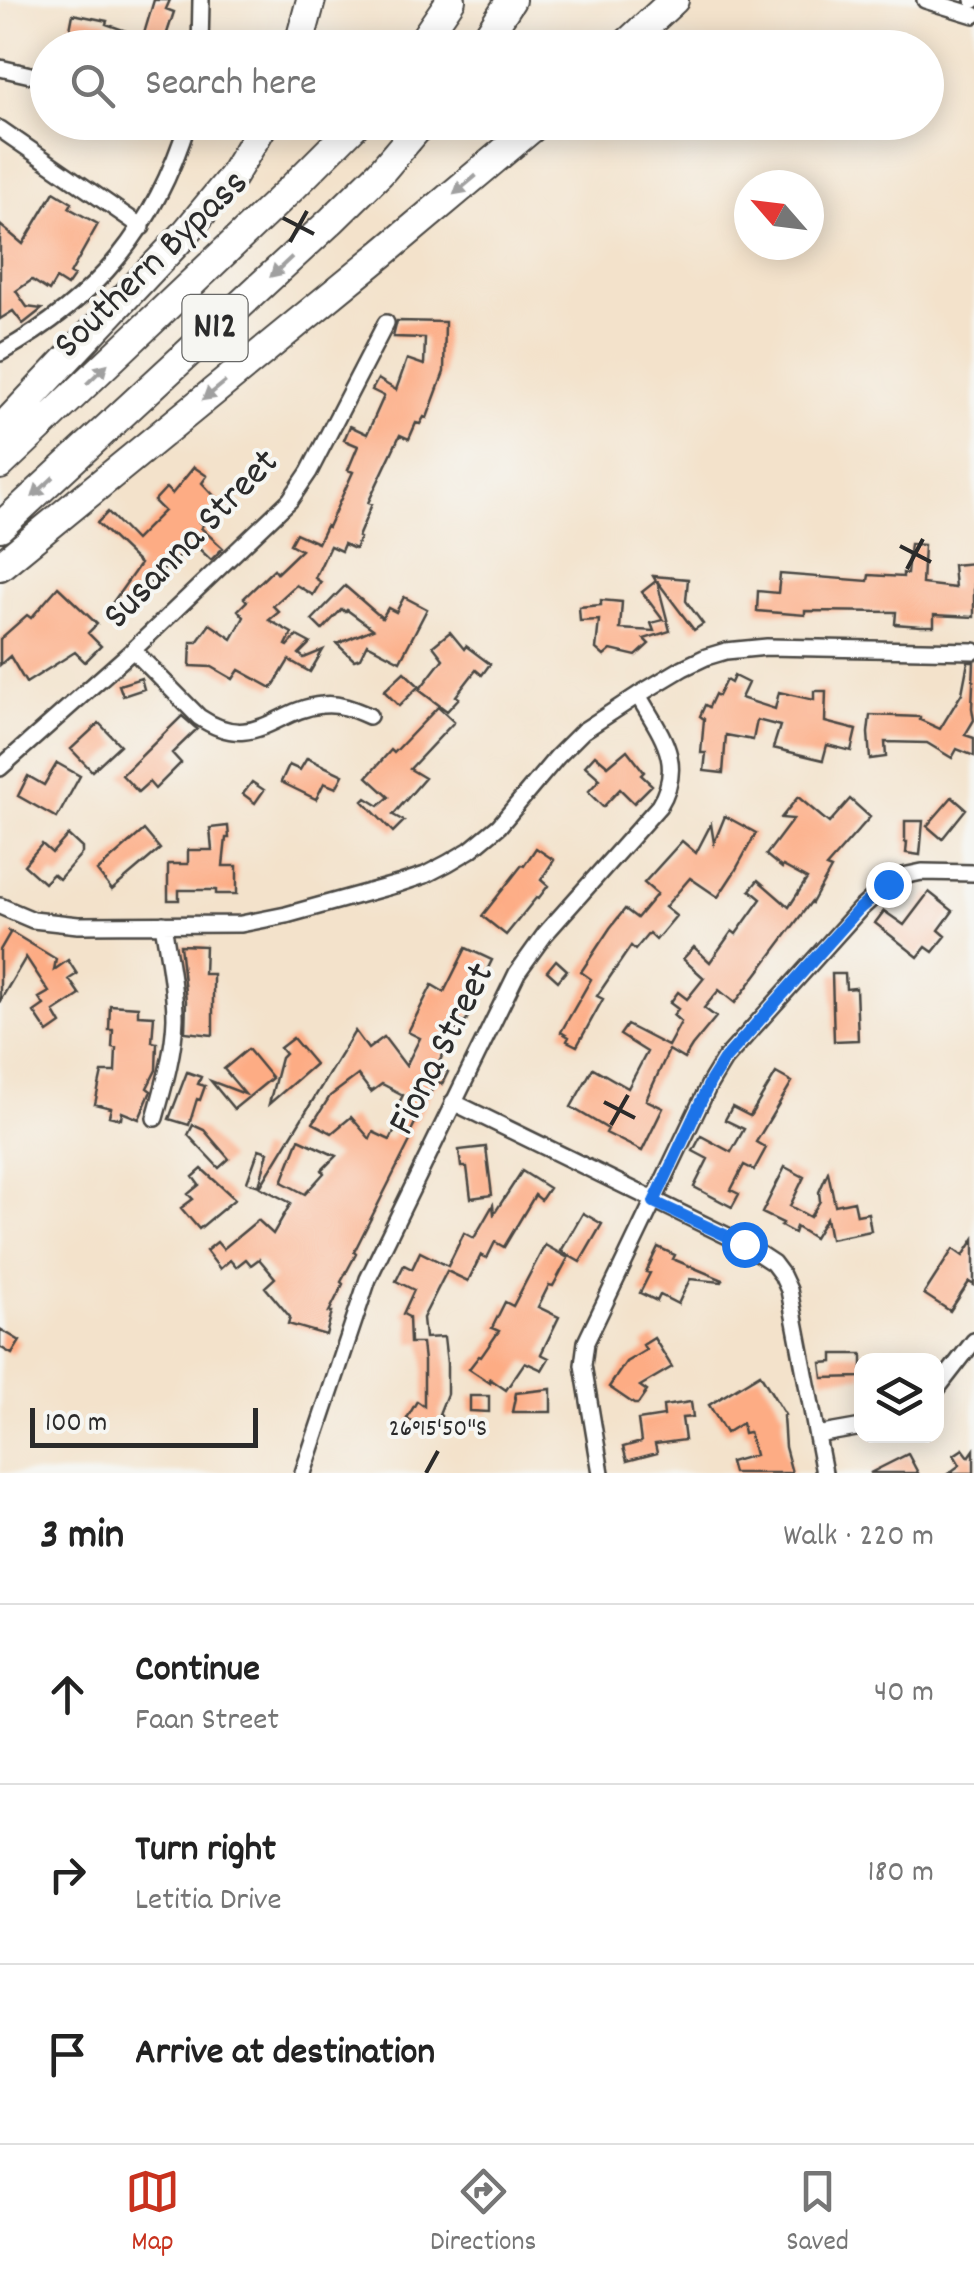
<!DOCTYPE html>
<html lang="en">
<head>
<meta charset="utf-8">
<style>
	body { margin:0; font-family:Dekko,sans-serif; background:#f2f2f2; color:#222 }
	.controls { position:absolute; right:30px; bottom:30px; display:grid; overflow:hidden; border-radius:20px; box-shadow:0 5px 25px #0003 }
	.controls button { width:90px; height:90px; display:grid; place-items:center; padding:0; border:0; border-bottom:2px solid #e0e0e0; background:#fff; color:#222; font:50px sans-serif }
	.compass { position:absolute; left:734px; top:170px; width:90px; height:90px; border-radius:50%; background:#fff; box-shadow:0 5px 25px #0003; rotate:298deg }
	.scale { position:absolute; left:30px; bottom:25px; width:228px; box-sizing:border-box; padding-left:10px; border:5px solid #2b2b2b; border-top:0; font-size:28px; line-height:35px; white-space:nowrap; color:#2b2b2b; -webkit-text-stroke:8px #f6f6f2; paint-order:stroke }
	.stop { position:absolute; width:30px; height:30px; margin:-22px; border:8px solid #1a73e8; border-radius:50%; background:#fff }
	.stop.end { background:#1a73e8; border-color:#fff; box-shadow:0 2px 10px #0008 }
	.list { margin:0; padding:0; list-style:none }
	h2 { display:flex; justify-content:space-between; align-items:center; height:130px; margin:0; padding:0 40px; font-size:42px }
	h2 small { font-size:32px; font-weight:400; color:#767676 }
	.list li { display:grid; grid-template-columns:65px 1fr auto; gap:30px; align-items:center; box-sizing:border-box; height:180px; padding:0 40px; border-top:2px solid #e0e0e0 }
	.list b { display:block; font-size:38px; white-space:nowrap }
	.list p { margin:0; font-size:32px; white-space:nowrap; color:#767676 }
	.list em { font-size:32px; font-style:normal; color:#767676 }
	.icon { flex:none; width:55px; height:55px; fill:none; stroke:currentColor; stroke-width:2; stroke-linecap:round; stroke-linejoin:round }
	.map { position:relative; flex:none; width:974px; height:1473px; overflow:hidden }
	.search { position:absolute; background:#fff; box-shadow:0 5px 25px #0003; left:30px; right:30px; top:30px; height:110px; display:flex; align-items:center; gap:25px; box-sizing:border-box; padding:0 35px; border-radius:55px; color:#767676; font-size:38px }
	.sheet { height:670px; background:#fff }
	nav { display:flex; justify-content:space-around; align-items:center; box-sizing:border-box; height:140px; border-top:2px solid #e0e0e0; background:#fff; font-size:28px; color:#767676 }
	nav a { display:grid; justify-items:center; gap:5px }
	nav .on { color:#c8321e }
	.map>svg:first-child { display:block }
</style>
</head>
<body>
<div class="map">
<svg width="974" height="1473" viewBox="0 0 974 1473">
	<rect width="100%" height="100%" fill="#f6f6f2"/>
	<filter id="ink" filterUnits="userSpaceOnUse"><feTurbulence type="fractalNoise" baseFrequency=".01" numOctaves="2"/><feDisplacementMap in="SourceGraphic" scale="20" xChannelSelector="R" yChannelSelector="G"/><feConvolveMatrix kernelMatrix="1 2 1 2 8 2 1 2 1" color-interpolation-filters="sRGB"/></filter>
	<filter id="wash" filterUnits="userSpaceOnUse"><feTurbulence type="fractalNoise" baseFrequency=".0048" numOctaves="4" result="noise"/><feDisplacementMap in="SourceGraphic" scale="40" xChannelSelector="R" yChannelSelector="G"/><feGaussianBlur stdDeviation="2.25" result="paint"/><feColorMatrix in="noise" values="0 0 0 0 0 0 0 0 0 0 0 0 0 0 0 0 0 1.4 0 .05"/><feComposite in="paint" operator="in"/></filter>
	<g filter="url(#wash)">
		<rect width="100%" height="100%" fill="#f3e2cb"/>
		<g id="blocks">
			<path fill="#fdac84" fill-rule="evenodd" d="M154 0H170L166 9 174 12 167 33 177 36 174 48H80L83 38 69 35 73 14 107 21 106 24 143 37Z
				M54 192 72 203 69 208 98 224 70 274 74 276 67 286 56 279 49 291 32 280 16 291 27 307 42 309 23 324 13 311 0 319V225L23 244Z
				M397 321 445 322 444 372 427 418 424 417 420 424 416 423 409 439 400 435 368 503 372 504 358 537 360 538 355 549 344 544 341 551 330 546 315 578 321 582 313 595 296 585 273 606 279 612 269 620 292 633 286 645 288 646 297 636 310 643 299 654 304 658 323 650 310 672 289 660 272 688 239 670 233 679 212 667 190 666 191 642H197L210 624 232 639 244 617 238 610 247 601 244 598 274 569 277 573 301 550 290 544 296 533 318 543 326 526 328 527 353 472 348 470 358 446 344 440 350 426 367 434 384 396 372 390 378 379 396 390 407 359 424 365 425 338 393 337Z
				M194 467 207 476 202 483 220 502 199 522 203 525 201 528 223 548 211 560 193 543 147 585 128 612 113 602 140 564 97 523 108 512 135 540 164 511 154 501 166 488 172 494Z
				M910 544 924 545 922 584 955 588 953 565 974 563V617L934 615V626H921L895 624 896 612 805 611V615L757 611 758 591 778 593 780 574 868 581 869 575 903 577V573L907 574Z
				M653 576 688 579 686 601 703 624 694 630 657 581 670 631 644 639 649 644 636 656 611 650 604 656 596 649 599 620 580 621 579 607 601 605V600L622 602 620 629 654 631 651 623 663 620 642 592 656 581Z
				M345 586 382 618 388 608 396 612 404 597 427 609 400 661 367 644 360 658 354 660 337 644 373 629 347 610 345 612 342 609 322 630 312 620Z
				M58 587 97 624 88 633 101 646 85 662 75 652 26 683 10 656 0 665V639L27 615 31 618Z
				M450 632 464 649 466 646 490 664 482 675 476 670 456 696 459 698 447 711 419 690 443 659 433 646Z
				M968 662H974L972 708 974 720 965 735 974 738V756L957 749 952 758 927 743 885 742 886 757 870 759 868 733 870 715 920 717V720L940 729 962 693Z
				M404 672 419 686 399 706 384 691Z
				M734 676 748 683 741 698 775 709 779 692 814 700V691H826L825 722 856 730 851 751 827 745 823 760 773 748 780 726 757 720 753 740 726 735 723 773 704 771 706 753H701L704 719 700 716 705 705 709 707 715 694 718 696 726 680 731 683Z
				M141 678 144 689 123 696 119 685Z
				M438 707 454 722 410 769 425 778 393 815 404 821 393 832 363 801 366 798 379 806 389 797 367 777 391 750 394 753Z
				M182 716 197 729 172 753 181 763 155 789 149 782 138 792 122 775Z
				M99 723 120 745 92 771 71 749Z
				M627 750 644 772 641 775 652 785 634 803 620 789 603 807 588 792 600 779 585 766 595 755 608 766Z
				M307 758 343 775 336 788 324 783 316 799 281 782 289 765 300 770Z
				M57 763 80 776 57 818 18 796 28 776 44 785Z
				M252 782 264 790 255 803 243 794Z
				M798 797 829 823 850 799 870 817 826 867 831 869 812 903 811 902 735 1003 719 990 704 1008 716 1017 692 1046 684 1059 669 1050 646 1100 663 1108 642 1151 606 1133 608 1129 571 1107 593 1068 628 1088 647 1052 620 1035 627 1025 668 1046 681 1022 673 1015 678 1009 670 1003 678 992 687 999 704 978 683 959 694 947 710 962 732 931 736 934 761 899 750 890 758 880 789 907 807 879 783 866 782 868 766 855 793 819 781 818Z
				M952 797 966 809 942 839 927 826Z
				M725 816 756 833 735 871 718 897 690 878 665 907 676 916 656 940 649 933 635 950 631 946 597 996 603 999 577 1046 567 1041 569 1037 561 1032 591 979 581 972 610 928 625 909 637 918 657 894 644 883 682 841 696 853 711 824 714 843Z
				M905 821H923L920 855 906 853 907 842H905Z
				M228 826 229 838H226L223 866H237V894H216V890H179V900H168V864H188V850H212L210 828Z
				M144 830 160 849 112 890 97 871Z
				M68 835 82 848V853L59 879 53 874 44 883 24 865 42 844 52 853Z
				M536 848 554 860 541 880 548 886 538 899 536 898 506 935 482 916 522 865 524 866Z
				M929 892 953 911 939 930 946 936 933 952 926 947 918 957 875 923 884 911 904 925Z
				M8 930 56 959 54 970 68 960 77 974 69 979 80 995 54 1012 61 1024 48 1033 34 1012 44 1005 39 998 49 992 26 957 0 1001V950L10 933Z
				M180 945 205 946 204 974H213V1035L185 1032 186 1001Z
				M466 948 492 960 469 1007 472 1008 465 1023 461 1021 437 1066 448 1072 442 1084 437 1081 430 1093 409 1135 412 1137 354 1252 356 1254 341 1282 343 1284 329 1312H332L326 1335 288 1324 290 1317 265 1287 275 1278 259 1259 251 1265 246 1259 236 1267 230 1260 220 1269 206 1251 217 1242 223 1249 258 1220 273 1234 291 1203 260 1187 355 1031 368 1049 384 1037 406 1066 420 1038 408 1032 432 985 444 992ZM358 1075 371 1092 382 1084 403 1095 397 1107 405 1110 390 1140 373 1132 370 1139 351 1117 332 1133 313 1123 330 1096ZM299 1139 336 1156 322 1170 324 1173 305 1194 282 1182Z
				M556 960 567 970 558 981 547 971Z
				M832 974H845L846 989 856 988 858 1040 834 1041Z
				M110 1005 138 1007V1015L154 1016 152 1042 157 1043 156 1070 147 1088 151 1091 139 1119 122 1112 121 1119 109 1116 111 1108 95 1104 102 1072H115L116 1048 112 1047 113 1030H109Z
				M293 1038 315 1064 269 1104 281 1058 285 1054 280 1048Z
				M248 1049 272 1078 234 1109 211 1081 245 1094 224 1069Z
				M187 1072 201 1077 198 1084 205 1086 200 1100 197 1099 189 1125 169 1119Z
				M776 1073 792 1082 756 1142 766 1148 754 1170 744 1165 731 1190 739 1194 732 1207 694 1187 708 1159 693 1151 701 1136 731 1152 744 1129 725 1120 732 1107 750 1116Z
				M193 1125 204 1130 229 1159 219 1168 188 1135Z
				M486 1147 492 1195 471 1198 467 1167H461L459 1150Z
				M259 1149 268 1152 259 1186 247 1182Z
				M785 1167 804 1177 790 1206 810 1217 820 1201 819 1192 828 1172 835 1205 854 1201 857 1215 868 1213 871 1231 830 1239 826 1218 814 1238 796 1227 794 1233 781 1226 783 1223 762 1213Z
				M202 1169 235 1199 199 1229 181 1208 193 1199 188 1194 199 1185 193 1177Z
				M522 1171 549 1188 541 1200 535 1195 504 1247 495 1242 487 1258 481 1255 468 1281 447 1271 423 1318 425 1338 444 1337 447 1363V1394L439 1414 441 1416 431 1433 407 1418 417 1401 424 1406V1361L422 1343H410L409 1317 403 1314 414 1290 396 1281 404 1265 412 1269 420 1252 448 1266 464 1233 474 1238 493 1205 494 1214Z
				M583 1213 602 1224 580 1262 561 1251Z
				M974 1239V1285L969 1282 950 1311 924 1294 953 1249 963 1256Z
				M545 1245 568 1258 553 1286 549 1285 538 1307 559 1317 541 1354 549 1358 542 1370 525 1362 506 1390 490 1379V1383L469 1369 479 1356 481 1357 499 1331 492 1328 505 1302 513 1306Z
				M658 1247 675 1255 673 1259 723 1280 722 1282 690 1279 678 1304 660 1295 657 1301 640 1293 650 1273 646 1272Z
				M0 1329 20 1341 12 1354 0 1347Z
				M654 1338 672 1367 640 1386 647 1391 638 1404H634L609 1387 626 1362 646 1350 643 1345Z
				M833 1354H862V1377L823 1378 821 1363 833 1362Z
				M760 1374 785 1415 783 1416 785 1447 792 1473H733L730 1462 755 1455 749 1432 744 1433 742 1423 726 1433 709 1405Z
				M551 1389V1412H512L516 1393Z
				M470 1396H489V1412L470 1411Z
				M691 1402 693 1417 682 1418 685 1440 655 1444 657 1453 627 1461 623 1447 641 1442 638 1420 664 1416 663 1406Z
				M963 1449 969 1457 974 1450V1473H949L960 1465 954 1455Z
				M908 1454 918 1473H870Z"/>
		</g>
	</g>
	<g filter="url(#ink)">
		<use href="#blocks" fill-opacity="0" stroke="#494643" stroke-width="2.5"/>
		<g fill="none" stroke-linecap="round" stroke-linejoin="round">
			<defs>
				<path id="street" d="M925 0 974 15
					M973 0H974
					M200 48 201 0
					M0 68 48 79
					M0 129 142 227
					M0 353C97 299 155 229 188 122
					M133 650 199 717C254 754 275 709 322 705 339 703 353 709 369 716
					M0 768 133 650 290 500 309 472 386 323
					M0 906 33 920 78 925 241 924 286 915 398 884 425 875 448 863 470 850 499 826 557 757 583 731 638 695 683 668 706 657 726 651 767 647 974 651
					M453 1102 744 1244 773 1263 782 1275 789 1290 824 1473
					M155 1118C164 1086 174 1052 175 1018 175 987 168 955 163 924
					M936 1390 974 1341
					M817 1435 862 1427
					M303 1473 368 1279 517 973 545 934 659 806C686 762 660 734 638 695
					M601 1473 583 1365 586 1342 710 1083 724 1060 859 910 888 884 903 876 922 872 974 873"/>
				<path id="highway" d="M298 48 311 0
					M418 48 451 0
					M480 48 511 0
					M622 48 674 0
					M0 430 183 236 232 177 265 122
					M0 465 294 186 358 122
					M0 527 332 220 380 173 423 122
					M0 566 383 253 539 122"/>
			</defs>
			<use href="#street" stroke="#494643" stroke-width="20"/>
			<use href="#highway" stroke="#494643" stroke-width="32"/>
			<use href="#street" stroke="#fff" stroke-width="15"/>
			<use href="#highway" stroke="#fff" stroke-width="28"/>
		</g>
		<defs><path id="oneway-solid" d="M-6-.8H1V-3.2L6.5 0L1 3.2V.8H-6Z" transform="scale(2.5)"/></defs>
		<g fill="#a0a0a0">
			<use href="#oneway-solid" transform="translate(465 185) rotate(140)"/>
			<use href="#oneway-solid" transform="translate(281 267) rotate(137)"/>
			<use href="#oneway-solid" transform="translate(97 374) rotate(-44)"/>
			<use href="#oneway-solid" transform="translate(214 391) rotate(141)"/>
			<use href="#oneway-solid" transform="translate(43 487) rotate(137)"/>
		</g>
	</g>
	<g fill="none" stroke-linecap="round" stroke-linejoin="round" filter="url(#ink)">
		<path stroke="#1a73e8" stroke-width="12" d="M744 1244 654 1202 710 1082 724 1060 858 910 888 884"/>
	</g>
	<path fill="none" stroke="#2b2b2b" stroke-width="4" d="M283 218 314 234M290 242 307 211M900 546 931 562M907 569 923 539M604 1102 635 1118M611 1125 628 1095M426 1473 438 1451"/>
	<g text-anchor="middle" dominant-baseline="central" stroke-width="8" stroke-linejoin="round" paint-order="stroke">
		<rect fill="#f6f6f2" stroke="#686867" stroke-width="2.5" x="182.5" y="295" width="65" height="66" rx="8"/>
		<g font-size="38" font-weight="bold" fill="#2b2b2b">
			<text x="215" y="328">N12</text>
		</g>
		<g font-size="40" fill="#2b2b2b" stroke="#f6f6f2">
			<text transform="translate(153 266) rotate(-44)">Southern Bypass</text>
			<text transform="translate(193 541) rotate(-46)">Susanna Street</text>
			<text transform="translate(444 1050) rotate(-63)">Fiona Street</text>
		</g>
	</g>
	<g font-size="25" text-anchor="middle" fill="#2b2b2b" stroke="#f6f6f2" stroke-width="8" stroke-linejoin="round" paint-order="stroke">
		<text x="438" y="1435">26°15'50"S</text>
	</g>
</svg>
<div class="controls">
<button><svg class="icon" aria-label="layers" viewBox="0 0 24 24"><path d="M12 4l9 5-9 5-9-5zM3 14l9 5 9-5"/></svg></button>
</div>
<svg class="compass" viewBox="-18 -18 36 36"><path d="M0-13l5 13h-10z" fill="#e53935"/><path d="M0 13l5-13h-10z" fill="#767676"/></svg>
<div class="scale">100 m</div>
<div class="stop" style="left:744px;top:1244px"></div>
<div class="stop end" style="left:888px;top:884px"></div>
<div class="search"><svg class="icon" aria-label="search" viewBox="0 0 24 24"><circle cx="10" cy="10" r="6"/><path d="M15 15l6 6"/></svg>Search here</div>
</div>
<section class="sheet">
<h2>3 min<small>Walk · 220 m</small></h2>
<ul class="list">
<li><svg class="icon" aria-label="ahead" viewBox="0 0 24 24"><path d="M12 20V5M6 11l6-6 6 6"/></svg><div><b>Continue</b><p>Faan Street</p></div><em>40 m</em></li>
<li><svg class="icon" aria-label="right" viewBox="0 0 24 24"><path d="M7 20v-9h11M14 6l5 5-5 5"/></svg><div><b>Turn right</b><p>Letitia Drive</p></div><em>180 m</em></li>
<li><svg class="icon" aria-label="arrive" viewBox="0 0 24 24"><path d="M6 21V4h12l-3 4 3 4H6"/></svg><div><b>Arrive at destination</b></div></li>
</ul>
</section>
<nav>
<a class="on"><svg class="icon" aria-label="map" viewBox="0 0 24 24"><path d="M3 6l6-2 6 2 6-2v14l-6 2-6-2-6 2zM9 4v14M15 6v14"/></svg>Map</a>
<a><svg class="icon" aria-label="directions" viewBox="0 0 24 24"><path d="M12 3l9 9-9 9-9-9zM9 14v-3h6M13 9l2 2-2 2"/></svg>Directions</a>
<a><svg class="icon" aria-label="saved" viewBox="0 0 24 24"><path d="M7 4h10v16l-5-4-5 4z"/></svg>Saved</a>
</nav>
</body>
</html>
